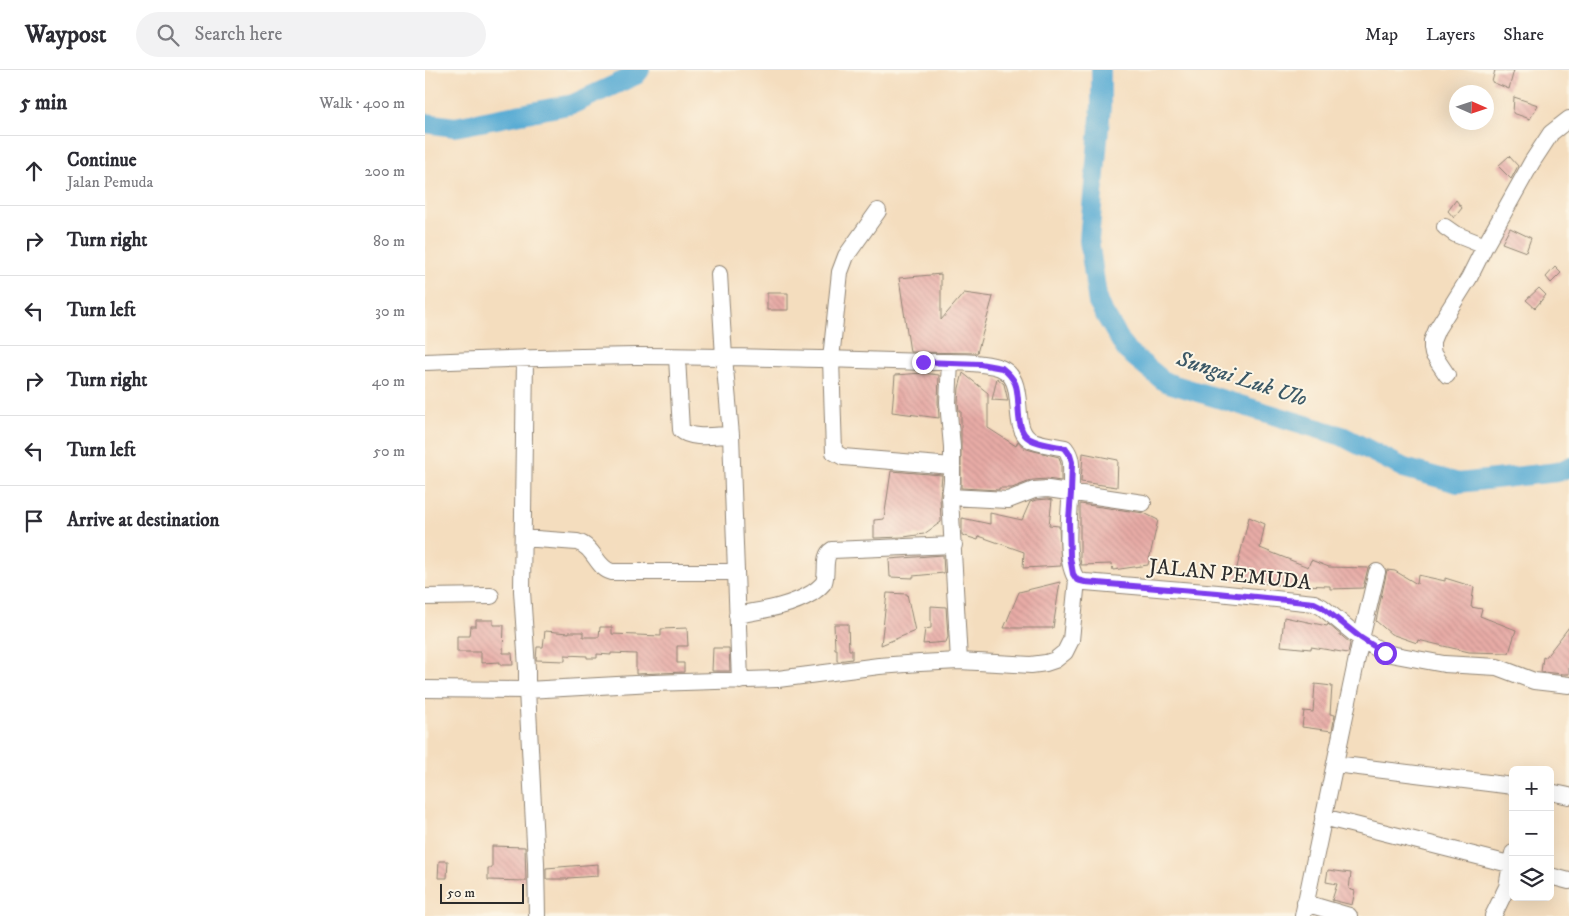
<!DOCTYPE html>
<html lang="en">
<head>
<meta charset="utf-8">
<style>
	body { margin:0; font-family:"IM FELL DW Pica",serif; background:#f2f2f3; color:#2b2b33 }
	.controls { position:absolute; right:15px; bottom:15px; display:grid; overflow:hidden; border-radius:8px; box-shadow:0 5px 20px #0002 }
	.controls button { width:45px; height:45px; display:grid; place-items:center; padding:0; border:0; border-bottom:1px solid #e1e1e2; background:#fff; color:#2b2b33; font:25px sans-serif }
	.compass { position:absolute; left:1024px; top:15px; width:45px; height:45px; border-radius:50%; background:#fff; box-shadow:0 5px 20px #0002; rotate:93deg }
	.scale { position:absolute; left:15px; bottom:12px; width:84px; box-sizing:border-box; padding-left:5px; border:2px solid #2b2b2b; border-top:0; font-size:14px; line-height:18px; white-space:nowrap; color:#2b2b2b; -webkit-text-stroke:4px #fcf5e5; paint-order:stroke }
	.stop { position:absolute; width:15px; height:15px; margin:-11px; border:4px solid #7c3aed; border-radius:50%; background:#fff }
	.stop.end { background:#7c3aed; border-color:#fff; box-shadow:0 1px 5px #0008 }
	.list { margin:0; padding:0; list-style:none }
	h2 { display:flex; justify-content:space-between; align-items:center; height:65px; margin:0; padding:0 20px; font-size:21px }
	h2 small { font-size:16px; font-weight:400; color:#7c7c81 }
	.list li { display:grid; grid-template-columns:32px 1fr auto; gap:15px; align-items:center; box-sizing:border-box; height:70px; padding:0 20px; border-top:1px solid #e1e1e2 }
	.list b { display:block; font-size:19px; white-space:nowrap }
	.list p { margin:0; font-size:16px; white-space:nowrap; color:#7c7c81 }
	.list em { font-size:16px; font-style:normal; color:#7c7c81 }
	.icon { flex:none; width:28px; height:28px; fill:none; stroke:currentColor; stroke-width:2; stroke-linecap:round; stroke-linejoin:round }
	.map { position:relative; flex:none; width:1144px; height:846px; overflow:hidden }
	header { display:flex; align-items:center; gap:30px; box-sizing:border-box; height:70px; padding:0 25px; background:#fff; border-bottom:1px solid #e1e1e2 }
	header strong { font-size:24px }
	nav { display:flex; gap:28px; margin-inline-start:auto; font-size:18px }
	.search { width:350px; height:45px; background:#f2f2f3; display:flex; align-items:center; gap:12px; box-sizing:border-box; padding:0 18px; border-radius:28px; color:#7c7c81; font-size:19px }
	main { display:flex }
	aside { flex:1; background:#fff }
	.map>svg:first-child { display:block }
</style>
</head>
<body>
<header>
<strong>Waypost</strong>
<div class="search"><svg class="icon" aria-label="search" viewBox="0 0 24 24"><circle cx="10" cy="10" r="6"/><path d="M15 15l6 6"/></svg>Search here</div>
<nav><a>Map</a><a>Layers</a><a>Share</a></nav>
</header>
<main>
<aside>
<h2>5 min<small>Walk · 400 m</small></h2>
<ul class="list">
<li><svg class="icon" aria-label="ahead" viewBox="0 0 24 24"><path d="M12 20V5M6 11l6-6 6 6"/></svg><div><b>Continue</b><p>Jalan Pemuda</p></div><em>200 m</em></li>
<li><svg class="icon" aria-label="right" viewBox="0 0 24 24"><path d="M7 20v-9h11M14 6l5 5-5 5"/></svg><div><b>Turn right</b></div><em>80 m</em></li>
<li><svg class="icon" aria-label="left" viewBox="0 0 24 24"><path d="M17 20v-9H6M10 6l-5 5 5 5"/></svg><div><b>Turn left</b></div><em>30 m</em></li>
<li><svg class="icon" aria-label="right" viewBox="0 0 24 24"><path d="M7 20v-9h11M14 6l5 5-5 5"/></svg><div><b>Turn right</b></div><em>40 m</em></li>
<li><svg class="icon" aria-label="left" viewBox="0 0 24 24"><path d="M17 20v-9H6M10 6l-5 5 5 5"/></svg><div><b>Turn left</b></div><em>50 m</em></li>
<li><svg class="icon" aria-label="arrive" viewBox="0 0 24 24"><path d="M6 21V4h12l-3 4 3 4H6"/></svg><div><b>Arrive at destination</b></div></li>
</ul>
</aside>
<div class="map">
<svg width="1144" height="846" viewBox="0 0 1144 846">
	<defs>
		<pattern id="building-back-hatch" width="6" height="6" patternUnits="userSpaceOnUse" patternTransform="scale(1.25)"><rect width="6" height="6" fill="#e7aba6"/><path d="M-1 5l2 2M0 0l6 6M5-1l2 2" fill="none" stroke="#c6938f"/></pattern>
	</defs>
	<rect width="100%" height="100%" fill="#fcf5e5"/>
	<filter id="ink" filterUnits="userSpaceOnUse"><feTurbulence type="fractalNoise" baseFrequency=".02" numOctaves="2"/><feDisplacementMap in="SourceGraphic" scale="10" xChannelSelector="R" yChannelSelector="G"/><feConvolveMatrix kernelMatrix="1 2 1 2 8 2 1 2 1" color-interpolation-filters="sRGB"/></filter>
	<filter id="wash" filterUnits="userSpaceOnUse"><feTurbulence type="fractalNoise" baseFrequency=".0096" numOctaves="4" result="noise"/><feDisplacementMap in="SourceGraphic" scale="20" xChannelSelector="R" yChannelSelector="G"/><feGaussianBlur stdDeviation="1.12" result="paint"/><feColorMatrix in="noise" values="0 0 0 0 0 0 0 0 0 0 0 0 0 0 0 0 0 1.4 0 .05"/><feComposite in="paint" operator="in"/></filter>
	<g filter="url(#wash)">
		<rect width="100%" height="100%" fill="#f4ddbe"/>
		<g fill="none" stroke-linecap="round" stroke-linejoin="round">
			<path stroke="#58acd4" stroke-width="20" d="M676 0V36L664 170 673 233 701 280 740 312 917 366 979 398 1033 413 1133 402 1144 397
				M0 53 30 57 148 34 211 5 215 0"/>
		</g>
		<g id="blocks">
			<path fill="url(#building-back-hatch)" d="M1070 0H1089L1084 19 1067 12Z
				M1089 27 1113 35 1105 49 1088 43Z
				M1084 86 1093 96 1086 109 1073 96Z
				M1031 130 1037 138 1029 148 1023 141Z
				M1085 158 1106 168 1101 182 1077 173Z
				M1130 197 1136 203 1126 213 1121 207Z
				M516 204V250L539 223 568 227 552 283 485 282 474 208Z
				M1114 218 1121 225 1110 238 1101 230Z
				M342 223H363V240H342Z
				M498 303 514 305 513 332 514 348 467 342 470 305Z
				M538 303 563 323V358L591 376 593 371 599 378 605 380 634 387 636 394V411L622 409 608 410 587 418H574V420L536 418V341H534L533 332 534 318Z
				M572 308 579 314 583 331 567 330Z
				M658 383 693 390 692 417 656 412Z
				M466 401 517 405 515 427 516 452 499 464 479 467 449 468V450L459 449Z
				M623 429 627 430 624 455 634 456 636 496 598 498 599 482 554 466 553 470 537 465V448L565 454V443L597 450 605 432 611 430Z
				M655 434 719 443 733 450 723 495 688 500 687 494 656 495 655 488Z
				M824 447 840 454 835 478 883 497 886 490 904 497 943 498 938 518 905 519V516L873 515V517L809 510Z
				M518 485 519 503 488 506V508L465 507 464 489Z
				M962 500 970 501 992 514 993 505 1020 511V508L1049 517 1046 537 1057 539 1055 546 1091 560 1084 583 1044 582 993 570 992 573 966 564 951 551Z
				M635 512 628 558H579L594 522Z
				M462 523 482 524 490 561 456 575Z
				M506 536 521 537 523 567 521 572 498 574 500 559 506 558Z
				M859 547 902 556 903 554 925 573 923 583 886 577V579L856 576Z
				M51 550H68V555H79L78 583H87L88 595H75V592L56 593V582H32V566H45L46 556H51Z
				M409 554H423L424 580H427V589L412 591V579H410Z
				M175 557H187V564L236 566V559L262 558 263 576H252V593H259V602L211 604V584L186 583V585L172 584V588H162V586L140 585V591L111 590 112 577H118L120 561 144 563V562H158V567H174Z
				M1144 557V604H1139L1116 602 1118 587 1120 588Z
				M288 578H304L305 601H287Z
				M890 614 907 616 905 644 910 645 907 661 877 657 879 641 888 642Z
				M67 776 100 777 101 811 63 810V798H67Z
				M14 791H23L22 808H13Z
				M173 794V806L143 808V809H121V798Z
				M903 800 926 803 924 819 930 821 927 835 907 830 912 814 901 812Z"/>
		</g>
	</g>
	<g filter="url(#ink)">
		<use href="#blocks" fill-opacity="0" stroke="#908474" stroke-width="1"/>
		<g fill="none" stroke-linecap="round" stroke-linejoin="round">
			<defs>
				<path id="minor" d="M453 141 421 186 415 202 406 289 409 382 418 387 527 396
					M1020 157 1030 164 1060 176
					M294 204 299 287 306 365 315 611
					M252 287 256 360C267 370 291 365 306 365
					M100 288 97 521 102 598V620L111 793 112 846
					M0 292C70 289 141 287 211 286 274 286 337 288 400 289 434 290 467 291 501 292 523 292 547 291 569 296 607 304 583 354 604 369 614 375 629 375 640 378 648 388 646 398 646 411 646 437 637 488 652 510L646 570 640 582 630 590 621 593 606 595 534 591 495 593 454 596 353 609 228 613 102 620 0 619
					M525 292 523 332 527 377V411L525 427 534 591
					M1022 305 1008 284 1007 278V271L1012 259 1044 208 1060 176 1107 92 1126 63 1144 49
					M525 427 583 430 609 420 623 419 718 433
					M98 468 152 472C170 477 171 498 187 502H311
					M652 510 660 512 793 523 889 533 897 537 936 569 960 583 1019 594 1072 597 1109 611 1144 615
					M0 527 66 526
					M312 545C338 540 364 537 387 523 391 520 396 517 399 512 403 502 397 486 407 480L529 475
					M910 694 1088 716
					M1125 722 1144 726
					M898 747 1088 795
					M1125 806 1144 811
					M880 833 924 846
					M878 846 936 569 952 502
					M1068 846 1082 817 1088 783"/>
			</defs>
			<use href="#minor" stroke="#908474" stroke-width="18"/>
			<use href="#minor" stroke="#fff" stroke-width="16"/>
		</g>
	</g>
	<g fill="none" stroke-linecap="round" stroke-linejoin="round" filter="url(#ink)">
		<path stroke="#7c3aed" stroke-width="6" d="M498 292 555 294 577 298C582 302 587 307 590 313 597 329 588 360 605 369 616 375 629 375 640 378L645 385 647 392 646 423 644 450 645 487 648 504 652 510 660 512 792 523 889 533 897 537 936 568 960 583"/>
	</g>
	<g text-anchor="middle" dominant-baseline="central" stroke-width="4" stroke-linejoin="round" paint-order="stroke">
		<g font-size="21" fill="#2b2b2b" stroke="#fcf5e5">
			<text transform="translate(805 505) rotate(6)">JALAN PEMUDA</text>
		</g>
		<g font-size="22" font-style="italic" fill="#3b5866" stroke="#fcf5e5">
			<text transform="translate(817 309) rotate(18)">Sungai Luk Ulo</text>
		</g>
	</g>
</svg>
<div class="controls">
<button>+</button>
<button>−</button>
<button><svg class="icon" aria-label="layers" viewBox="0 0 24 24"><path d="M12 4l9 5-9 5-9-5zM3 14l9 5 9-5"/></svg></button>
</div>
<svg class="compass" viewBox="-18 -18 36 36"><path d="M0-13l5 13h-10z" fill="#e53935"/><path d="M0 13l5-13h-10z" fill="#7c7c81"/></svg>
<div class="scale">50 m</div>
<div class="stop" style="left:960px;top:583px"></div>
<div class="stop end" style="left:498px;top:292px"></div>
</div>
</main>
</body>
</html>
